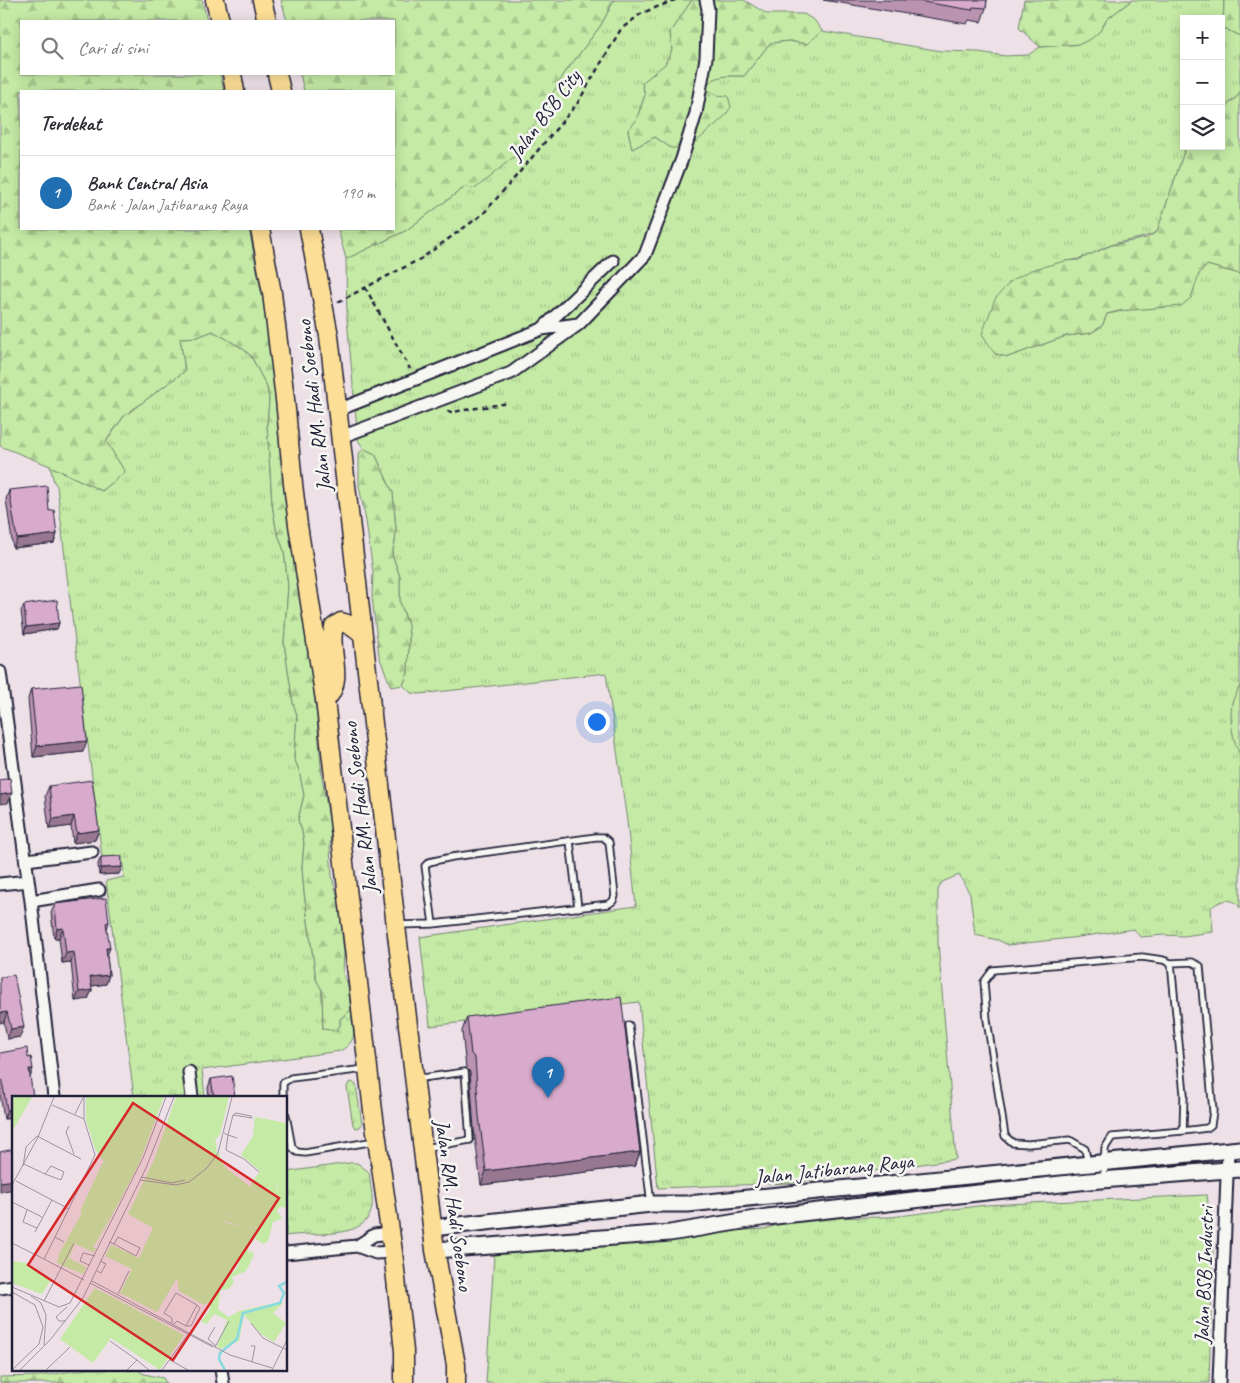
<!DOCTYPE html>
<html lang="id">
<head>
<meta charset="utf-8">
<style>
	body { margin:0; font-family:Caveat,sans-serif; background:#f2f2f3; color:#2b2b33 }
	.controls { position:absolute; right:15px; top:15px; display:grid; overflow:hidden; border-radius:0px; box-shadow:0 2px 12px #0003 }
	.controls button { width:45px; height:45px; display:grid; place-items:center; padding:0; border:0; border-bottom:1px solid #e1e1e2; background:#fff; color:#2b2b33; font:25px sans-serif }
	.you { position:absolute; left:596px; top:721px; width:18px; height:18px; margin:-12px; border:4px solid #fff; border-radius:50%; background:#1a73e8; box-shadow:0 0 0 8px #1a73e833 }
	.badge { display:grid; place-items:center; width:32px; height:32px; border-radius:50%; background:#1f6fb2; color:#fff; font-size:16px; font-weight:700 }
	.pin { position:absolute; translate:-50% -41px; filter:drop-shadow(0 1px 2px #0008) }
	.pin::after { content:''; position:absolute; top:26px; width:18px; height:15px; background:inherit; clip-path:polygon(0 0,100% 0,50% 100%) }
	.list { margin:0; padding:0; list-style:none }
	h2 { display:flex; justify-content:space-between; align-items:center; height:65px; margin:0; padding:0 20px; font-size:21px }
	h2 small { font-size:16px; font-weight:400; color:#7c7c81 }
	.list li { display:grid; grid-template-columns:32px 1fr auto; gap:15px; align-items:center; box-sizing:border-box; height:75px; padding:0 20px; border-top:1px solid #e1e1e2 }
	.list b { display:block; font-size:19px; white-space:nowrap }
	.list p { margin:0; font-size:16px; white-space:nowrap; color:#7c7c81 }
	.list em { font-size:16px; font-style:normal; color:#7c7c81 }
	.icon { flex:none; width:28px; height:28px; fill:none; stroke:currentColor; stroke-width:2; stroke-linecap:round; stroke-linejoin:round }
	.map { position:relative; flex:none; width:1240px; height:1383px; overflow:hidden }
	.search { position:absolute; background:#fff; box-shadow:0 2px 12px #0003; left:20px; top:20px; width:375px; height:55px; display:flex; align-items:center; gap:12px; box-sizing:border-box; padding:0 18px; border-radius:0px; color:#7c7c81; font-size:19px }
	.panel { position:absolute; background:#fff; box-shadow:0 2px 12px #0003; left:20px; top:90px; width:375px; height:140px; border-radius:0px }
	.map>svg:first-child { display:block }
</style>
</head>
<body>
<div class="map">
<svg width="1240" height="1383" viewBox="0 0 1240 1383">
	<defs>
		<pattern id="grass-tufts" width="24" height="20" patternUnits="userSpaceOnUse" patternTransform="scale(1.25)"><rect width="24" height="20" fill="#c4eaa5"/><path d="M3 7l-1-3M5 7V3M7 7l1-3M15 17l-1-3M17 17v-4M19 17l1-3" fill="none" stroke="#a8c88f"/></pattern>
		<pattern id="forest-firs" width="22" height="20" patternUnits="userSpaceOnUse" patternTransform="scale(1.25)"><rect width="22" height="20" fill="#c4eaa5"/><path d="M5 1l3.5 6h-7zM16 11l3.5 6h-7z" fill="#a8c88f"/></pattern>
	</defs>
	<rect width="100%" height="100%" fill="#ede0e7"/>
	<filter id="ink" filterUnits="userSpaceOnUse"><feTurbulence type="fractalNoise" baseFrequency=".02" numOctaves="2"/><feDisplacementMap in="SourceGraphic" scale="10" xChannelSelector="R" yChannelSelector="G"/><feConvolveMatrix kernelMatrix="1 2 1 2 8 2 1 2 1" color-interpolation-filters="sRGB"/></filter>
	<g filter="url(#ink)">
		<path fill="url(#grass-tufts)" stroke="#738670" d="M614 0H692L670 32 672 50 665 65 642 83 645 95 636 121 628 130 632 149 655 137 671 148 684 131H691L697 142 716 95 704 88C714 74 728 76 744 76L770 43 789 41 807 44 822 31 941 51 978 52 1005 56 1028 55 1040 47 1080 44 1100 31 1107 19 1132 0H1224L1223 28 1240 36V92L1237 97 1221 110V19H1184V146H1186L1157 232C1142 240 1126 239 1111 245 1093 252 1085 260 1065 261L1008 357 1066 336 1091 333 1102 326 1107 314 1191 298 1199 274 1207 265 1240 274V686L1232 703 1240 755V908C1234 896 1219 900 1211 908L1213 932 1183 936 1164 935 1140 937 1134 929 1071 938 1008 945 998 940 975 935 970 894 959 875 942 882 938 890V943L956 1159 791 1183 658 1188 639 1002 430 1026 420 937 636 906 627 821 606 673 419 694 411 693 403 685 408 673 409 637 408 625 400 602V577L392 554 395 542 396 530 393 493 375 454 364 449 358 440 347 319 346 259 405 231 465 187 564 74 601 25Z
			M213 331 242 348 251 356 267 387 269 400 267 424 272 503 276 528 284 551 288 586 284 643 293 703 297 715 294 758 299 770 304 795 298 820 302 831 304 843 302 868 304 892 316 979 322 990 323 1029 340 1025V1019L351 1010C353 1029 360 1040 340 1051L202 1070 205 1097H134L106 881 124 877 122 857H102L67 576 57 486 54 482 50 466 102 491 125 472 106 442 124 416 185 371 180 338 197 337Z
			M352 1082 356 1085 362 1124 360 1127 356 1128 353 1125 347 1087 349 1083Z
			M349 1163H357L369 1172C370 1183 373 1195 372 1207 367 1242 311 1231 286 1236V1172Z
			M1207 1195 1213 1245 1209 1383H486L494 1255 710 1232 765 1229 799 1218 891 1217 986 1205Z"/>
		<path fill="url(#forest-firs)" stroke="#738670" d="M0 0H202L207 21H21V74H220L224 91H21V229H249L263 301 272 339 279 420 317 716 322 778 331 830 330 848 332 876 339 902 344 953 343 973 348 985 351 1010 340 1019V1025L337 1031 323 1029 322 990 316 979 304 892 302 868 304 843 302 831 298 820 304 795 299 770 294 758 297 715 293 703 284 643 288 586 284 551 276 528 272 503 267 424 269 400 267 387 251 356 242 348 213 331 197 337 180 338 185 371 124 416 106 441 125 472 102 491 50 466 0 446Z
			M281 0H614L601 25 564 74 516 155 476 188 465 187 405 231 346 259 338 229H394V91H304L300 74H394V21H287Z
			M692 0H744L767 14H804L815 21 822 31 807 44 789 41 770 43 744 76C729 76 713 74 705 88L716 95 728 96 731 107 724 117 696 142 691 131H685L677 148H671L655 137 632 149 628 130 636 121 645 95 642 83 665 64 672 50 670 32Z
			M1024 0H1132L1107 19 1100 31 1091 39 1080 44 1040 47 1019 28Z
			M1224 0H1240V36L1223 28Z
			M1240 92V274L1207 265 1199 274 1191 298 1181 306 1119 311 1107 314 1102 326 1091 333 1066 336 1008 357 995 354 982 334 995 299 1011 281 1031 270 1065 261 1078 260 1112 245 1147 238 1157 232 1186 146H1221V110L1237 97Z
			M364 449 375 454 393 493 396 530 395 542 392 554 400 577V602L408 625 409 637 408 673 403 685 391 687 379 656 372 597 373 572 366 521 359 486V453Z
			M1240 686V755C1233 741 1229 720 1232 704 1233 698 1237 692 1240 686Z
			M87 1369H136L144 1374 163 1378 166 1383H0V1377L39 1376Z"/>
		<g fill="none" stroke-linecap="round" stroke-linejoin="round">
			<defs>
				<path id="lane" d="M570 841 578 908
					M398 925 433 924 609 904 613 901 615 896 609 842 603 837H596L452 857 429 862 425 866 433 924
					M1171 963 1192 962 1200 966 1213 1111 1211 1125 1207 1128 1183 1131
					M629 1025 651 1204
					M415 1079 465 1072 470 1140 425 1148
					M283 1097V1083L291 1078 365 1069
					M286 1115 292 1147 297 1152 305 1153 375 1141
					M1088 1164 1085 1149 1070 1140 1028 1144 1013 1143 1005 1136 987 1020 984 982 993 970 1142 957 1163 960 1171 963 1184 1094 1183 1131 1112 1137 1105 1148 1104 1178"/>
				<path id="street" d="M542 329 578 324
					M338 410 542 329 613 261
					M341 437 511 373 579 324 645 255 682 159 696 113 706 58 708 9 706 0
					M0 672 31 901 54 1097
					M26 860 92 852
					M0 884 28 881
					M31 901 99 890
					M189 1072 192 1097
					M357 1246 374 1235 390 1233
					M286 1253 357 1246 376 1253 393 1252
					M0 1288 14 1286
					M221 1369 223 1383
					M1219 1383 1228 1150"/>
				<path id="secondary" d="M432 1228 651 1204H688L1240 1149
					M435 1250 670 1233 767 1217 922 1199 1089 1181 1240 1169"/>
				<path id="primary" d="M215 0 220 21
					M262 0 267 21
					M232 74 235 91
					M277 74 281 91
					M260 229 272 293 285 399 293 484 298 525 325 700 373 1111 393 1252 404 1351V1383
					M309 229 329 336 396 926 435 1250 456 1365V1383
					M327 698C345 678 327 649 334 627L341 622C351 624 355 629 363 635"/>
			</defs>
			<use href="#lane" stroke="#22223b" stroke-width="9"/>
			<use href="#street" stroke="#22223b" stroke-width="15"/>
			<use href="#secondary" stroke="#22223b" stroke-width="19"/>
			<use href="#primary" stroke="#22223b" stroke-width="21"/>
			<path stroke="#22223b" stroke-width="2.5" stroke-dasharray="5 4" stroke-linecap="butt" d="M365 287 410 369
				M338 302 422 258 483 214 518 174 577 104 621 29 642 13 675 0
				M447 411 452 412 509 403"/>
			<use href="#lane" stroke="#f6f6f2" stroke-width="5.5"/>
			<use href="#street" stroke="#f6f6f2" stroke-width="11"/>
			<use href="#secondary" stroke="#f6f6f2" stroke-width="15"/>
			<use href="#primary" stroke="#fcde96" stroke-width="18"/>
		</g>
		<path fill="#ba93b0" stroke="#22223b" d="M823 0H987L986 8 981 22 969 20 967 24Z
			M9 490 49 511 57 534 54 543 13 548 6 499Z
			M24 605 59 623 57 629 24 634 21 611Z
			M31 689 83 752 33 757 28 699Z
			M49 786 99 830 95 840 73 843 71 826 49 829 45 796Z
			M101 857 119 874 99 875 98 864Z
			M55 904 109 922 107 929V956L109 975 106 984 91 986 92 990 88 999 75 1001 71 962 62 963 59 938H54L51 913Z
			M0 977 20 1037 7 1039 4 1022Z
			M467 1017 640 1152 635 1166 481 1185 474 1129 470 1072 466 1068 462 1031Z
			M0 1053 14 1097V1118L4 1119 0 1094Z
			M211 1079 235 1097H209L208 1088Z"/>
		<path fill="#977890" stroke="#22223b" d="M57 534 54 543 13 548 17 539Z
			M59 623 57 629 24 634 26 627Z
			M87 741 83 752 33 757 37 746Z
			M12 793 8 803 0 804V795Z
			M74 816 71 826 49 829 53 819Z
			M99 830 95 840 73 843 77 833Z
			M122 867 119 874 99 875 101 868Z
			M63 928 59 938H54L57 929Z
			M106 948H110L106 958Z
			M74 952 71 962 62 963 66 953Z
			M109 975 106 984 86 987 90 977Z
			M92 990 88 999 75 1001 79 992Z
			M7 1012 4 1022 0 1023V1013Z
			M24 1027 20 1037 7 1039 11 1029Z
			M29 1069H33L30 1078Z
			M14 1109V1118L4 1119 7 1110Z
			M640 1152 635 1166 481 1185 486 1171Z
			M14 1180V1189L0 1192V1182Z"/>
		<path fill="#d8abcd" stroke="#22223b" d="M911 0H987L986 8 973 7 972 10Z
			M47 486 49 511 54 510 57 534 17 539 9 490Z
			M57 600 59 623 26 627 24 605Z
			M81 684 87 741 37 746 31 689Z
			M10 778 12 793 0 795V780Z
			M92 780 99 830 77 833 74 816 53 819 49 786Z
			M121 856 122 867 101 868V857Z
			M106 898 109 922 106 923 110 948H106L109 975 90 977 92 990 79 992 74 952 66 953 63 928 57 929 55 904Z
			M14 975 24 1027 11 1029 7 1012 0 1013V977Z
			M621 997 640 1152 486 1171 479 1116 475 1058 471 1054 467 1017Z
			M27 1048 28 1058 31 1057 33 1069H29L33 1097H14V1109L7 1110 2 1080H0V1053Z
			M232 1076 235 1097H214L211 1079Z
			M14 1149V1180L0 1182V1152Z"/>
	</g>
	<g text-anchor="middle" dominant-baseline="central" stroke-width="5" stroke-linejoin="round" paint-order="stroke">
		<g font-size="21" fill="#22223b" stroke="#f6f6f2">
			<text transform="translate(544 115) rotate(-53)">Jalan BSB City</text>
			<text transform="translate(314 406) rotate(-97)">Jalan RM. Hadi Soebono</text>
			<text transform="translate(360 808) rotate(-97)">Jalan RM. Hadi Soebono</text>
			<text transform="translate(834 1169) rotate(-6)">Jalan Jatibarang Raya</text>
			<text transform="translate(454 1205) rotate(82)">Jalan RM. Hadi Soebono</text>
			<text transform="translate(1204 1275) rotate(-88)">Jalan BSB Industri</text>
		</g>
	</g>
	<g transform="translate(12 1096)">
		<rect width="275" height="275" fill="#ede0e7"/>
		<path d="M204 45 205 59 186 70 215 73 244 95 256 93 263 88 267 96 264 107 239 123 215 118 212 126 238 133 242 130 247 136 236 152 237 161 228 165 209 188 206 214 198 213 197 206 192 209 167 195 165 182 145 216 108 197 120 173 93 160 99 149 127 162 132 151 141 132 116 118 142 64H161L182 59ZM116 60 121 62 123 73 81 152H85L81 156 63 148 57 162 74 171 71 178 47 168 45 166 48 156 70 117 68 115 91 66 96 72H100V67L114 65ZM83 192 172 239 148 274 99 242 81 267 48 243Z" fill="#c4eaa5"/>
		<path d="M0 1H20L0 36ZM74 1H152L127 68 82 154 123 68 117 61 114 65 100 67V72H96L83 53 74 24ZM164 1H217L208 38 197 52 170 65 142 64ZM243 21 275 27V112L268 111 265 114 270 123 261 126 256 145 252 148 243 143 247 136 243 130 236 133 211 124 218 117 239 123 264 107 266 89 246 95 239 92V88L248 75 229 59 241 40ZM208 57V64L215 73 198 71 199 75 192 77 184 73 190 66ZM238 154 242 159 234 175 220 181 222 186 217 193 209 194 211 185 224 173 230 162H236ZM0 165 14 167 39 184 30 198 0 187ZM268 206 271 207 261 217 274 227 262 246 249 238 232 219 227 245 208 253 205 250 215 224 202 218 195 228 189 226 198 213H205L217 221 227 215Z" fill="#c4eaa5"/>
		<path fill="none" stroke="#88d9e1" stroke-width="2.5" d="M213 274 207 263 208 257 225 243 231 217 268 207 272 197 267 190 275 186"/>
		<path fill="none" stroke="#9c94a2" stroke-width="1" d="M40 9 72 23M224 17 239 20 240 22 221 19ZM63 18 71 2M57 30 54 36 62 58M212 37 216 39 221 19M25 40 69 63M225 42 216 39 214 54 232 63 247 76M12 68 33 78M11 70 14 51 25 40M39 70 52 76 49 84 33 78ZM129 81 160 87 173 84M128 84 164 89 177 86 194 73 206 57 220 1M4 85 57 113M0 89 26 41 42 1M0 106 30 121M15 114 11 126 25 132M23 136 40 104M43 141 32 163 72 184M52 146 43 141 83 59 72 23V1M97 146 102 148 124 160 128 152 106 141 102 148M0 147 32 163M77 169 68 165 71 157 83 160M85 175 89 177 94 168 88 165M80 185 218 259 260 272M78 187 201 251M0 191 47 211 58 207 131 62 154 1M0 196 23 209 31 231 27 248 0 274M106 198 117 175M19 200 29 207 34 219 32 249M32 205 62 147M54 225H47L44 221 55 211M160 227V222L152 217 164 197 185 209 174 230 165 225 162 228M239 227 251 242 275 254M174 230H179L188 212 185 209M203 231 196 243 204 250M98 245 125 264M239 250H243L240 266M203 251 217 225M158 264 176 274M8 274 38 244 71 202 134 72 162 1M34 274 58 251M115 274 125 264 137 274M150 274 177 237M260 274 275 244"/>
		<path fill="#d62828" fill-opacity="0.15" stroke="#d62828" stroke-width="2.5" d="M121 7 267 102 161 264 16 169Z"/>
		<rect width="275" height="275" fill="none" stroke="#22223b" stroke-width="2.5"/>
	</g>
</svg>
<div class="controls">
<button>+</button>
<button>−</button>
<button><svg class="icon" aria-label="layers" viewBox="0 0 24 24"><path d="M12 4l9 5-9 5-9-5zM3 14l9 5 9-5"/></svg></button>
</div>
<div class="you"></div>
<div class="pin badge" style="left:548px;top:1098px">1</div>
<div class="search"><svg class="icon" aria-label="search" viewBox="0 0 24 24"><circle cx="10" cy="10" r="6"/><path d="M15 15l6 6"/></svg>Cari di sini</div>
<section class="panel">
<h2>Terdekat<small></small></h2>
<ul class="list">
<li><span class="badge">1</span><div><b>Bank Central Asia</b><p>Bank · Jalan Jatibarang Raya</p></div><em>190 m</em></li>
</ul>
</section>
</div>
</body>
</html>
